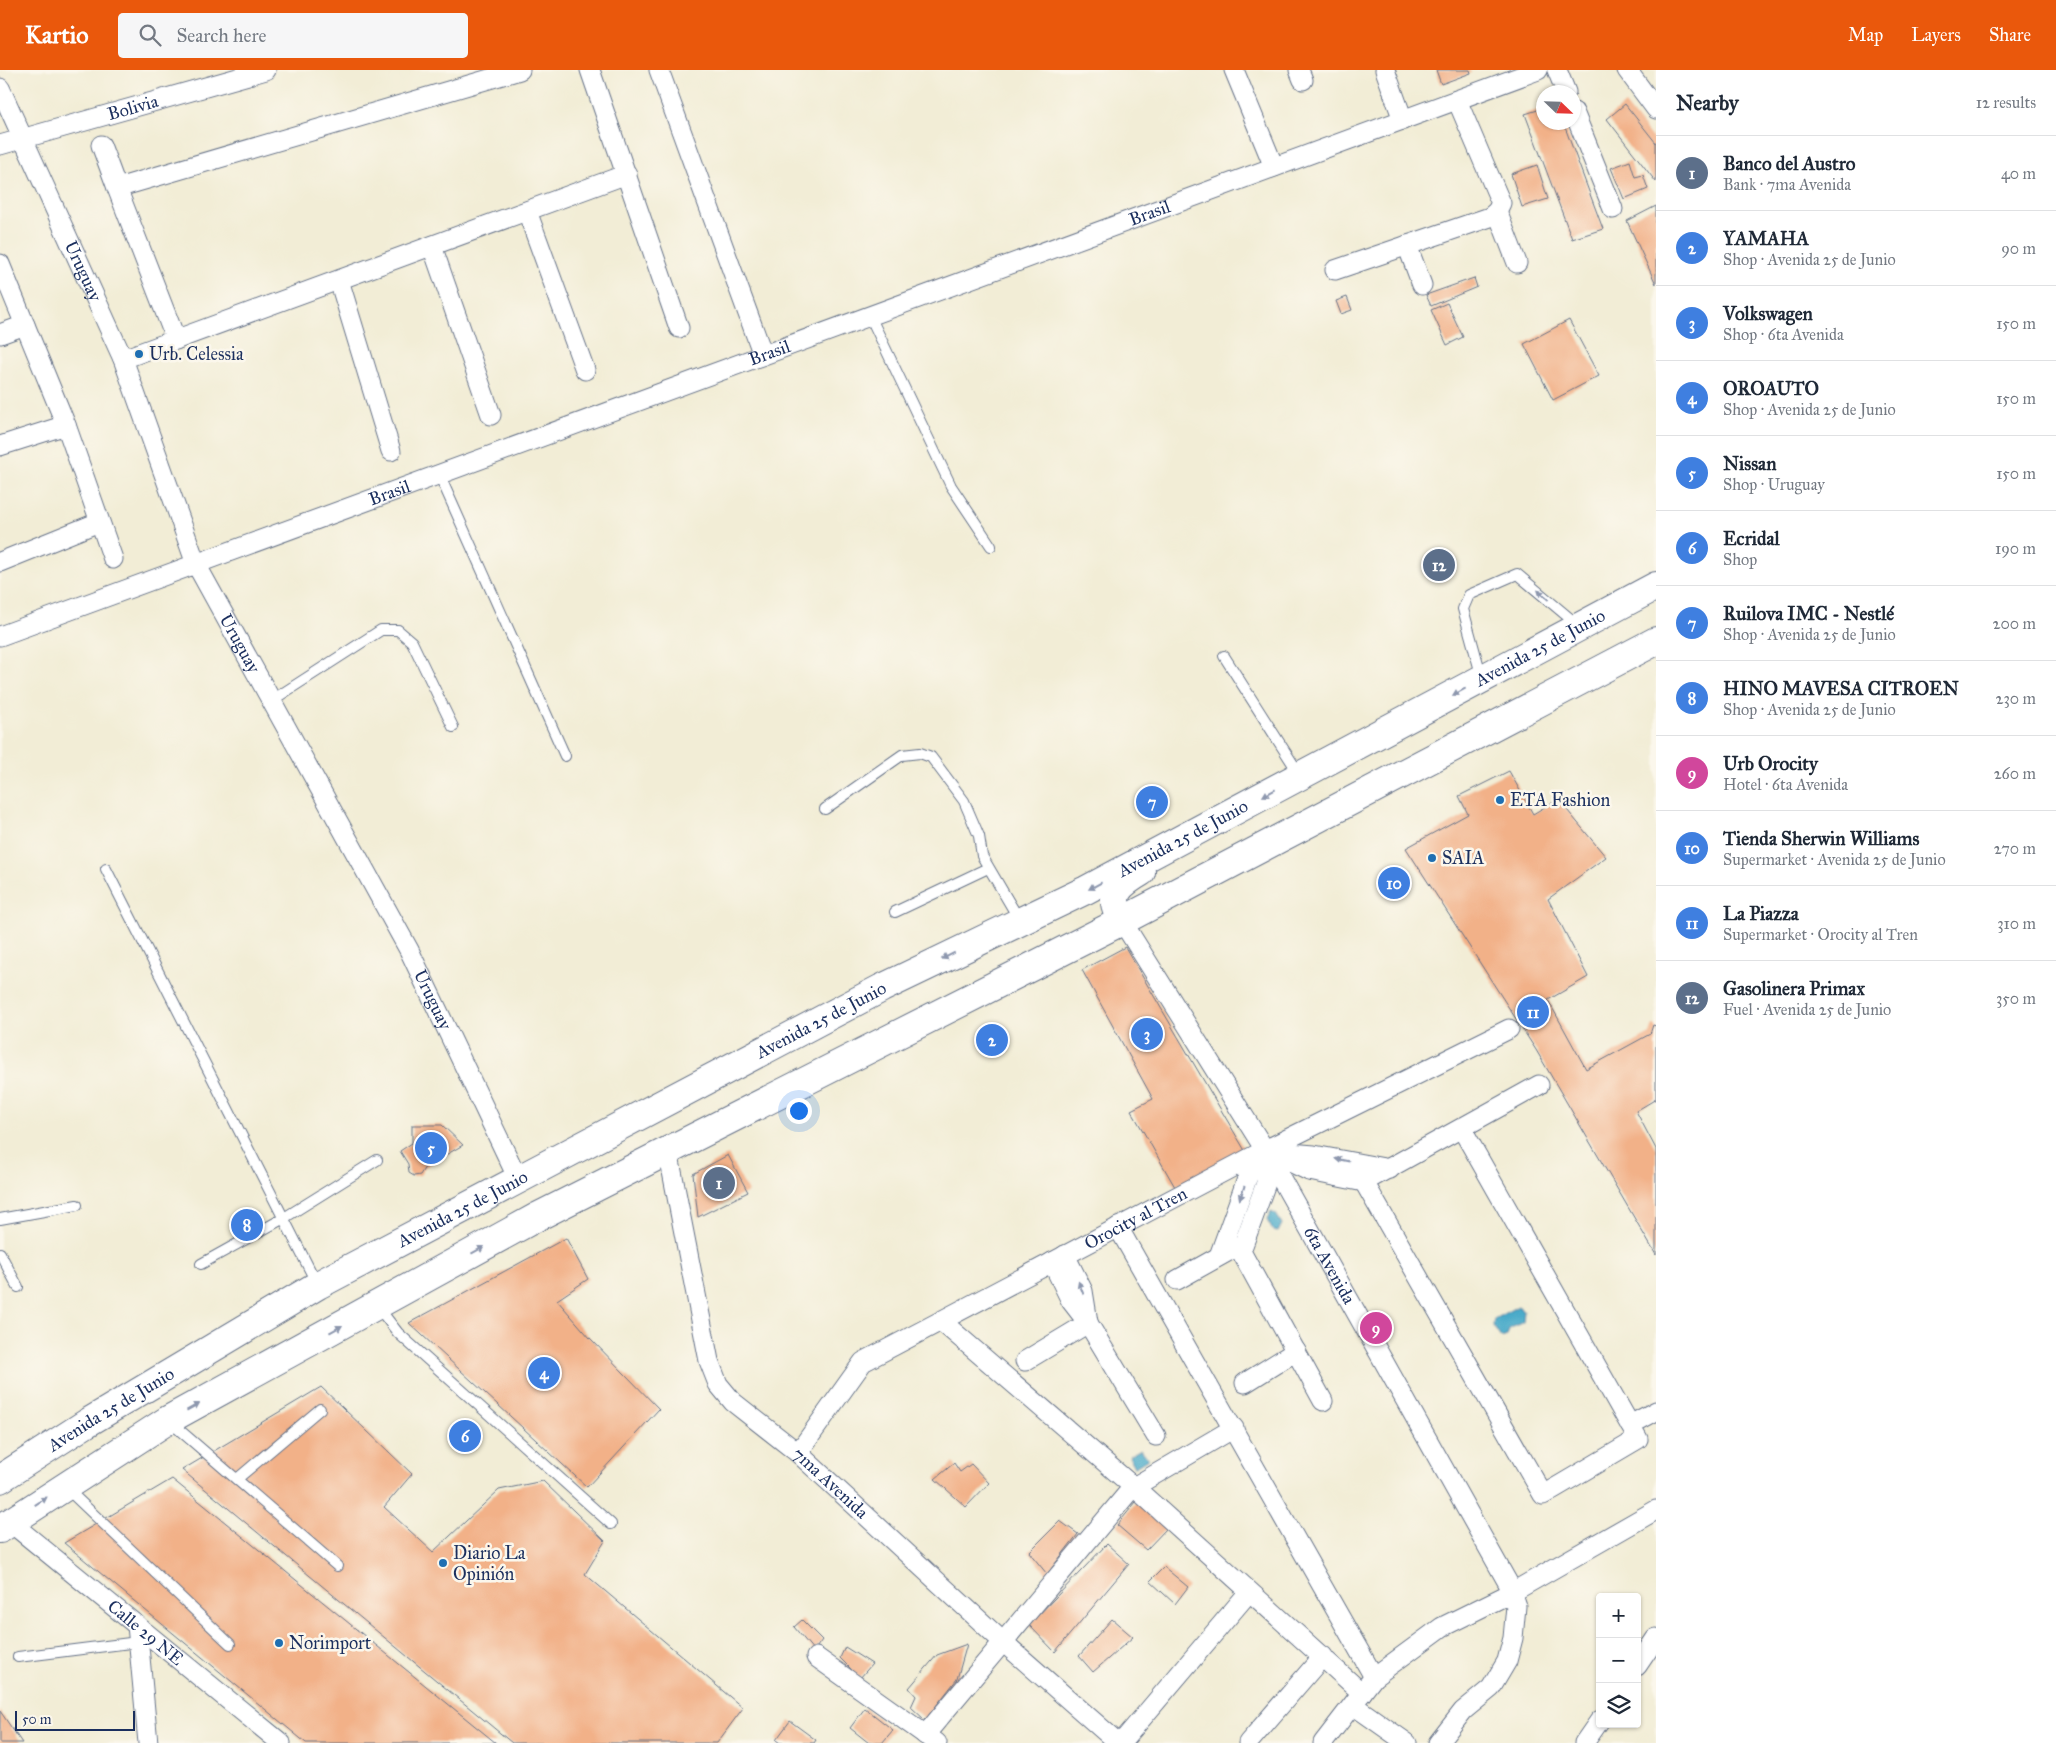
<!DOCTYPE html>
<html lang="en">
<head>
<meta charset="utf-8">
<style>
	body { margin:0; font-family:"IM FELL Great Primer",serif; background:#f6f6f7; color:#1f2937 }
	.controls { position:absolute; right:15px; bottom:15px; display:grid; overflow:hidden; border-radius:5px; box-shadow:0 1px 4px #0004 }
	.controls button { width:45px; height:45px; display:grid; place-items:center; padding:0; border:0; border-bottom:1px solid #e0e1e3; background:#fff; color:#1f2937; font:25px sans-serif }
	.compass { position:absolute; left:1536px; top:15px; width:45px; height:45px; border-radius:50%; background:#fff; box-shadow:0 1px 4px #0004; rotate:113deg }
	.scale { position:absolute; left:15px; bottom:12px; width:120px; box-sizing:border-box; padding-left:5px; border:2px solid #1b2f5e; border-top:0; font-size:14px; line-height:18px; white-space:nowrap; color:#1b2f5e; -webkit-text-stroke:4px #fbf7ec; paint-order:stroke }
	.you { position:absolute; left:798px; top:1040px; width:18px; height:18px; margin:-12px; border:4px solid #fff; border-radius:50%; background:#1a73e8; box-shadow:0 0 0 8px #1a73e833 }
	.badge { display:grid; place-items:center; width:32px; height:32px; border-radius:50%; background:#ea580c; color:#fff; font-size:16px; font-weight:700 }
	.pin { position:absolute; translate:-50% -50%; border:2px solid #fff; box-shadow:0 1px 5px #0006 }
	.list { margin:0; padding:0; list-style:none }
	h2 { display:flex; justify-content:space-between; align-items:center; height:65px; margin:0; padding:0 20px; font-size:21px }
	h2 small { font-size:16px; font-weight:400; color:#747a83 }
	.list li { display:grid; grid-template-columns:32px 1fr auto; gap:15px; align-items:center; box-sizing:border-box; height:75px; padding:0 20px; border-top:1px solid #e0e1e3 }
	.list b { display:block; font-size:19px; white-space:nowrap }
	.list p { margin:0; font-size:16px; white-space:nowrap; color:#747a83 }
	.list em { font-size:16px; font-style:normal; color:#747a83 }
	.icon { flex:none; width:28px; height:28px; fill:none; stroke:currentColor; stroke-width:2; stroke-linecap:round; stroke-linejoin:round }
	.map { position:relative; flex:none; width:1656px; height:1673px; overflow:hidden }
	header { display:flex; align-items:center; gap:30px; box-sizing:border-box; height:70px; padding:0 25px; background:#ea580c; color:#fff }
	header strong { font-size:24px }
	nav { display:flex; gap:28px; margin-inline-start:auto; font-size:18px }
	.search { width:350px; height:45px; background:#f6f6f7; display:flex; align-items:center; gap:12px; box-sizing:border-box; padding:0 18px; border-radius:5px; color:#747a83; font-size:19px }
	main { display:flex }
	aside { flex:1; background:#fff }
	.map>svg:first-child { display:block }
</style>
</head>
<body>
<header>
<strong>Kartio</strong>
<div class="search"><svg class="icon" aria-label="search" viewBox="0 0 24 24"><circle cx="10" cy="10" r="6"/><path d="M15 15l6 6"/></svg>Search here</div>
<nav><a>Map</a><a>Layers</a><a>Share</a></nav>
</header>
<main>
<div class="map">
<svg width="1656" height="1673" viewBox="0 0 1656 1673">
	<rect width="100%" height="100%" fill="#fbf7ec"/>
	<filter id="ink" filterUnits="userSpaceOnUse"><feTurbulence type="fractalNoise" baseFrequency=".02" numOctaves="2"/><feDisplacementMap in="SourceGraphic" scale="10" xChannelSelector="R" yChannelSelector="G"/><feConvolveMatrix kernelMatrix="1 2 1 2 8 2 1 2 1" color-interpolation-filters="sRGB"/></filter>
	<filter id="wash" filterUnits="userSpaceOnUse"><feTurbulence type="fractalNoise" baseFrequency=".0096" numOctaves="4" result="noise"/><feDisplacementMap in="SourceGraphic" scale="20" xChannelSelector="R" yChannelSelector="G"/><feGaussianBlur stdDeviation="1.12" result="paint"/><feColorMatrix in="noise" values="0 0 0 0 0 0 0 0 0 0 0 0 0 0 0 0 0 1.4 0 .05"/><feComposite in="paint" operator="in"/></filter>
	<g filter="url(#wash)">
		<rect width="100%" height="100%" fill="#f2edd6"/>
		<path fill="#4aaac9" stroke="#326c94" d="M1271 1142 1276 1144 1282 1154 1278 1162 1273 1161 1267 1150Z
			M1518 1236 1524 1241 1523 1252 1509 1259 1507 1266 1501 1268 1493 1256 1494 1249Z
			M1141 1379 1148 1389 1135 1397 1129 1386Z"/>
		<g id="blocks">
			<path fill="#f2b188" d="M1436 0H1470L1471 3 1441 14Z
				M1625 34 1656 73V112L1607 49Z
				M1544 38V52H1563L1603 159 1572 169 1525 44Z
				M1630 91 1635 107 1643 105 1648 119 1624 129 1611 98Z
				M1537 95 1548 129 1522 137 1511 104Z
				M1656 136V214L1627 151Z
				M1474 208 1477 217 1431 236 1426 225Z
				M1347 227 1352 240 1341 244 1336 231Z
				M1447 233 1463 267 1447 275 1431 240Z
				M1569 250 1599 306 1553 330 1524 274Z
				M1509 701 1533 744 1558 729 1606 787 1548 829 1588 907 1548 930 1586 999 1650 964 1653 955 1656 956V1029L1636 1041 1656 1079V1185L1536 980 1406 778 1468 744 1459 726Z
				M1125 877 1247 1084 1175 1117 1131 1040 1153 1029 1082 900Z
				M412 1055H442L463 1075 425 1097 420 1105 414 1106 409 1103 408 1094 400 1081 412 1073Z
				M728 1085 748 1122 698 1147 693 1104Z
				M566 1168 588 1209 557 1230 590 1268 659 1339 587 1417 409 1253Z
				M321 1317 412 1404 384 1437 433 1482 499 1420 543 1411 605 1471 585 1504 743 1638 717 1673H512L182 1400Z
				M954 1393 960 1402 971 1394 989 1413 966 1437 935 1409Z
				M172 1409 496 1673H306L64 1473Z
				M1141 1426 1168 1457 1146 1480 1117 1455Z
				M1060 1451 1078 1464 1047 1504 1029 1482Z
				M1107 1474 1129 1494 1055 1582 1029 1555Z
				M1164 1497 1188 1517 1175 1534 1150 1511Z
				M1112 1549 1133 1567 1093 1602 1079 1586Z
				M802 1550 822 1570 814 1581 794 1557Z
				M967 1574 957 1609 925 1650 911 1637 916 1626 909 1618 937 1585Z
				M845 1577 872 1594 860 1608 840 1588Z
				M865 1638 893 1660 882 1673H869L850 1658Z
				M0 1641 22 1673H0Z
				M790 1651 816 1670 814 1673H780L776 1670Z"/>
		</g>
	</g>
	<g filter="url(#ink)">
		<use href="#blocks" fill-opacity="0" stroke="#667288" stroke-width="1"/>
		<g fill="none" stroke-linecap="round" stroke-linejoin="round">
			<defs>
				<path id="lane" d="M870 246 951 416 991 476
					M439 404 565 686
					M1224 586 1300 705
					M1482 608 1463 539 1469 525 1517 504 1579 556
					M271 631 381 560H398L412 572 453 657
					M825 739 902 685 920 683 931 687 964 731 979 766 982 786 1020 851
					M106 799 317 1214
					M895 842 988 798
					M0 1149 77 1135
					M0 1183 18 1217
					M201 1194 284 1148 377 1090
					M378 1237 398 1263 611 1454
					M169 1351 337 1496
					M237 1409 320 1339
					M66 1418 230 1574
					M18 1587 138 1572"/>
				<g id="street">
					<path d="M590 0 679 258"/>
					<path d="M659 0 763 285"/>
					<path d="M1234 0 1274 97"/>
					<path d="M1299 0 1303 10"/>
					<path d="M1385 0 1403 50"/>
					<path d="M1557 0 1566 22"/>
					<path d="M1627 0 1656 39"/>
					<path id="s1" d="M0 18 123 289 196 494 409 880 519 1111"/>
					<path d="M1574 42 1613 139"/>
					<path id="s2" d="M0 75 266 0"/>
					<path d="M101 75 117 118"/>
					<path d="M527 141 585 300"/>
					<path d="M1497 141 1517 193"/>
					<path d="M1407 175 1422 215"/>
					<path d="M432 176 491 345"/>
					<path d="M0 194 66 355 113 489"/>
					<path d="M1335 200 1490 147 1497 141 1501 133 1457 30"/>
					<path d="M339 210 391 381"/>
					<path d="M0 264 25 255"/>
					<path d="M176 270 117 118 520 0"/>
					<path d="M123 289 627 104"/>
					<path d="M0 376 66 355"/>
					<path d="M0 492 99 452"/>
					<path id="s3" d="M0 566 1538 0"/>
					<path id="s4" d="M1122 851 1265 1080 1508 1513 1516 1536 1513 1568 1507 1591 1491 1618 1463 1641 1438 1673"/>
					<path d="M1265 1080 1309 1101 1364 1112 1539 1015"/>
					<path id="s5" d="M668 1081 709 1291 718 1314 733 1332 798 1383 1002 1571 1118 1673"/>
					<path d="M1278 1082 1314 1085 1390 1099"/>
					<path d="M1364 1112 1543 1425 1638 1369 1462 1059"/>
					<path d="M1118 1157 1374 1607"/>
					<path d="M1241 1181 1266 1113 1265 1084"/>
					<path d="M1065 1185 1083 1221 1088 1252"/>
					<path d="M1219 1186 1248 1106 1264 1081"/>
					<path d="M1052 1192 1071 1231 1088 1253 1156 1366"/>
					<path d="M1177 1210 1238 1176 1323 1331"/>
					<path d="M941 1251 1143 1425 1362 1623"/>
					<path d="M1025 1291 1088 1253"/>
					<path d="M1245 1313 1296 1281"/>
					<path d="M1630 1355 1656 1341"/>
					<path id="s6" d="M798 1383 863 1292 1265 1080 1509 959"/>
					<path id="s7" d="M10 1452 281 1673"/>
					<path d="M137 1555 148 1673"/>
					<path d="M816 1587 937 1673"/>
					<path d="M1637 1596 1656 1568"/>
					<path d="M1353 1635 1407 1673"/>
					<path d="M925 1665 1132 1418 1234 1358"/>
					<path d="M1121 1673 1249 1522"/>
					<path d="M1248 1673 1323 1586"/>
					<path d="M1323 1673 1374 1607 1442 1557 1511 1523 1656 1440"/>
					<path d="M1584 1673 1600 1650"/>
				</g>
				<g id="primary">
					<path d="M1122 851C1106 825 1119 815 1141 802"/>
					<path id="s8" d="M0 1409 87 1353 318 1215 882 918 1086 820 1656 516"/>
					<path d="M0 1459 168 1350 537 1147 1122 851 1656 571"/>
				</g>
			</defs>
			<use href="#lane" stroke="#667288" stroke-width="12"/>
			<use href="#street" stroke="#667288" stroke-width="21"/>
			<use href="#primary" stroke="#667288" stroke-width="30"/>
			<use href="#lane" stroke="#fff" stroke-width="10"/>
			<use href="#street" stroke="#fff" stroke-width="19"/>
			<use href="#primary" stroke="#fff" stroke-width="28"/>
		</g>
		<defs><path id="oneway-solid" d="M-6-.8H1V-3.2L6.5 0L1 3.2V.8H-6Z" transform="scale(1.25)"/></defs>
		<g fill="#8d97ae">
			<use href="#oneway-solid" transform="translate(1543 525) rotate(-138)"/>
			<use href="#oneway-solid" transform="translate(1459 622) rotate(152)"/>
			<use href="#oneway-solid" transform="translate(1269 723) rotate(152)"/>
			<use href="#oneway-solid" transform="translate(1095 816) rotate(152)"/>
			<use href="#oneway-solid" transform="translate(948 886) rotate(154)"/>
			<use href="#oneway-solid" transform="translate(1342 1090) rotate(-169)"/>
			<use href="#oneway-solid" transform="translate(1242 1123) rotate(110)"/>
			<use href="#oneway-solid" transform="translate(478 1180) rotate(-29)"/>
			<use href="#oneway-solid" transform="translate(1081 1218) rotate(-111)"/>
			<use href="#oneway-solid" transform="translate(336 1259) rotate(-29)"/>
			<use href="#oneway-solid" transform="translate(193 1337) rotate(-29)"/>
			<use href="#oneway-solid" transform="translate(41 1431) rotate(-33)"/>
		</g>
	</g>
	<g fill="#1f6fb2" stroke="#fbf7ec" stroke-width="2">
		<circle cx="139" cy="284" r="5"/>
		<circle cx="1500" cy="730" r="5"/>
		<circle cx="1432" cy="788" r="5"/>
		<circle cx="443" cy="1493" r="5"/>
		<circle cx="279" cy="1573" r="5"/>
	</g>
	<g text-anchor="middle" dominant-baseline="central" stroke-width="5" stroke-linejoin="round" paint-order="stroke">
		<g font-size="18" fill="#1b2f5e" stroke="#fbf7ec">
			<text stroke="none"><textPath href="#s2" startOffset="138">Bolivia</textPath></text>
			<text stroke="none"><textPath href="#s3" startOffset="1225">Brasil</textPath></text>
			<text stroke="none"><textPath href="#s1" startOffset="201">Uruguay</textPath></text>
			<text stroke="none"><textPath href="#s3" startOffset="820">Brasil</textPath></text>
			<text stroke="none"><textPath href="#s3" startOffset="415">Brasil</textPath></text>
			<text stroke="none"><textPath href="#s1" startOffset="606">Uruguay</textPath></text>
			<text stroke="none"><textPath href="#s8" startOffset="1751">Avenida 25 de Junio</textPath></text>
			<text stroke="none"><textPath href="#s8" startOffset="1346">Avenida 25 de Junio</textPath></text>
			<text stroke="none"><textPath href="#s1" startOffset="1011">Uruguay</textPath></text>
			<text stroke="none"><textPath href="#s8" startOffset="941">Avenida 25 de Junio</textPath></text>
			<text stroke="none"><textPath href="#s8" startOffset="536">Avenida 25 de Junio</textPath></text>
			<text stroke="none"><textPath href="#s6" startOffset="420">Orocity al Tren</textPath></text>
			<text stroke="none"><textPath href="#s4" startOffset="402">6ta Avenida</textPath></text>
			<text stroke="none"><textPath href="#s8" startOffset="131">Avenida 25 de Junio</textPath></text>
			<text stroke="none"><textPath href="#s5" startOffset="389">7ma Avenida</textPath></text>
			<text stroke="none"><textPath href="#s7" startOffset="175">Calle 29 NE</textPath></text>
		</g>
		<g font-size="18" fill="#1b2f5e" stroke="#fbf7ec" text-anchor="start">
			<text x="149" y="284">Urb. Celessia</text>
			<text x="1510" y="730">ETA Fashion</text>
			<text x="1442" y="788">SAIA</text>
			<text x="453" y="1483">Diario La<tspan x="453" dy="21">Opinión</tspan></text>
			<text x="289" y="1573">Norimport</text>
		</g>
	</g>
</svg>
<div class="controls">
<button>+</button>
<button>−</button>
<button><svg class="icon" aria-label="layers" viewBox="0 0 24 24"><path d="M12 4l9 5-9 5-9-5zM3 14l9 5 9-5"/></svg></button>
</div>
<svg class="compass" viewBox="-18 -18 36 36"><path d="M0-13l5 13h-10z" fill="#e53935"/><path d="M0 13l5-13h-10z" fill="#747a83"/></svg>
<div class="scale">50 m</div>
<div class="you"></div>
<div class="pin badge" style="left:719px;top:1113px;background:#5c6f8a">1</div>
<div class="pin badge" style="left:992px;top:970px;background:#3f7fe0">2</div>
<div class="pin badge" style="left:1147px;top:964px;background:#3f7fe0">3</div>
<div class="pin badge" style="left:544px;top:1303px;background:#3f7fe0">4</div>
<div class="pin badge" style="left:431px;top:1078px;background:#3f7fe0">5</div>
<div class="pin badge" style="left:465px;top:1366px;background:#3f7fe0">6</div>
<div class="pin badge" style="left:1152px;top:732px;background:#3f7fe0">7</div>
<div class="pin badge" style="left:247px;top:1155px;background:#3f7fe0">8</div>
<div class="pin badge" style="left:1376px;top:1258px;background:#d1479c">9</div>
<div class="pin badge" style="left:1394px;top:813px;background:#3f7fe0">10</div>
<div class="pin badge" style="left:1533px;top:942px;background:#3f7fe0">11</div>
<div class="pin badge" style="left:1439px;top:495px;background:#5c6f8a">12</div>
</div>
<aside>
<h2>Nearby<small>12 results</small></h2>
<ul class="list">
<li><span class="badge" style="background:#5c6f8a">1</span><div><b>Banco del Austro</b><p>Bank · 7ma Avenida</p></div><em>40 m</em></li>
<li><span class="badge" style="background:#3f7fe0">2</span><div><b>YAMAHA</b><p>Shop · Avenida 25 de Junio</p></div><em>90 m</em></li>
<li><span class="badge" style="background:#3f7fe0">3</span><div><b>Volkswagen</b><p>Shop · 6ta Avenida</p></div><em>150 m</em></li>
<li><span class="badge" style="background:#3f7fe0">4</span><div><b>OROAUTO</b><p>Shop · Avenida 25 de Junio</p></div><em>150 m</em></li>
<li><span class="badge" style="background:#3f7fe0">5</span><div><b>Nissan</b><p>Shop · Uruguay</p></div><em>150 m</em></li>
<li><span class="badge" style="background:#3f7fe0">6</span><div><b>Ecridal</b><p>Shop</p></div><em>190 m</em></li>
<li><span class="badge" style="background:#3f7fe0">7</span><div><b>Ruilova IMC - Nestlé</b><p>Shop · Avenida 25 de Junio</p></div><em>200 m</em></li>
<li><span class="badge" style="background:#3f7fe0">8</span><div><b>HINO MAVESA CITROEN</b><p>Shop · Avenida 25 de Junio</p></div><em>230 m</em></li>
<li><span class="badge" style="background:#d1479c">9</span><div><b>Urb Orocity</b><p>Hotel · 6ta Avenida</p></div><em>260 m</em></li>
<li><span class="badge" style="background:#3f7fe0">10</span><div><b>Tienda Sherwin Williams</b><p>Supermarket · Avenida 25 de Junio</p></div><em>270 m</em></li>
<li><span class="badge" style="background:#3f7fe0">11</span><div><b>La Piazza</b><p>Supermarket · Orocity al Tren</p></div><em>310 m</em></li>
<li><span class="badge" style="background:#5c6f8a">12</span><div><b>Gasolinera Primax</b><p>Fuel · Avenida 25 de Junio</p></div><em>350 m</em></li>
</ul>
</aside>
</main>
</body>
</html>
